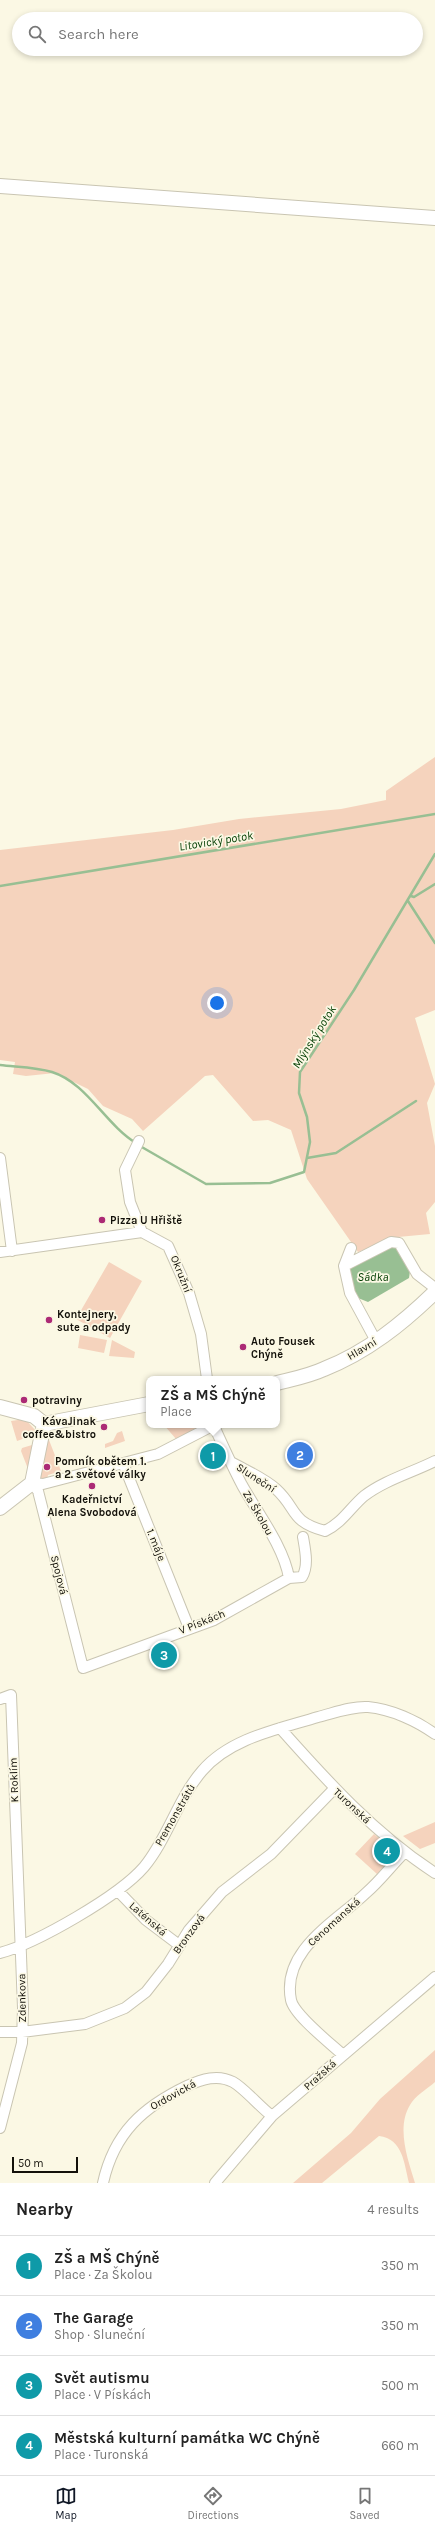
<!DOCTYPE html>
<html lang="en">
<head>
<meta charset="utf-8">
<style>
	body { margin:0; font-family:Karla,sans-serif; background:#f2f2f2; color:#222 }
	.scale { position:absolute; left:12px; bottom:10px; width:66px; box-sizing:border-box; padding-left:4px; border:2px solid #13110a; border-top:0; font-size:11px; line-height:14px; white-space:nowrap; color:#13110a; -webkit-text-stroke:3px #fbf8e4; paint-order:stroke }
	.you { position:absolute; left:217px; top:1003px; width:14px; height:14px; margin:-10px; border:3px solid #fff; border-radius:50%; background:#1a73e8; box-shadow:0 0 0 6px #1a73e833 }
	.badge { display:grid; place-items:center; width:26px; height:26px; border-radius:50%; background:#111827; color:#fff; font-size:13px; font-weight:700 }
	.pin { position:absolute; translate:-50% -50%; border:2px solid #fff; box-shadow:0 1px 4px #0006 }
	.popup { position:absolute; left:146px; top:1376px; width:134px; height:52px; box-sizing:border-box; display:grid; place-content:center; border-radius:8px; background:#fff; filter:drop-shadow(0 1px 3px #0005); font-size:13px; white-space:nowrap; color:#767676 }
	.popup b { font-size:15px; color:#222 }
	.popup::after { content:''; position:absolute; left:50%; top:100%; margin-left:-8px; border:8px solid transparent; border-top-color:#fff }
	.list { margin:0; padding:0; list-style:none }
	h2 { display:flex; justify-content:space-between; align-items:center; height:52px; margin:0; padding:0 16px; font-size:17px }
	h2 small { font-size:13px; font-weight:400; color:#767676 }
	.list li { display:grid; grid-template-columns:26px 1fr auto; gap:12px; align-items:center; box-sizing:border-box; height:60px; padding:0 16px; border-top:1px solid #e0e0e0 }
	.list b { display:block; font-size:15px; white-space:nowrap }
	.list p { margin:0; font-size:13px; white-space:nowrap; color:#767676 }
	.list em { font-size:13px; font-style:normal; color:#767676 }
	.icon { flex:none; width:22px; height:22px; fill:none; stroke:currentColor; stroke-width:2; stroke-linecap:round; stroke-linejoin:round }
	.map { position:relative; flex:none; width:435px; height:2183px; overflow:hidden }
	.search { position:absolute; background:#fff; box-shadow:0 2px 6px #0003; left:12px; right:12px; top:12px; height:44px; display:flex; align-items:center; gap:10px; box-sizing:border-box; padding:0 14px; border-radius:22px; color:#767676; font-size:15px }
	.sheet { height:292px; background:#fff }
	nav { display:flex; justify-content:space-around; align-items:center; box-sizing:border-box; height:56px; border-top:1px solid #e0e0e0; background:#fff; font-size:11px; color:#767676 }
	nav a { display:grid; justify-items:center; gap:2px }
	nav .on { color:#111827 }
	.map>svg:first-child { display:block }
</style>
</head>
<body>
<div class="map">
<svg width="435" height="2183" viewBox="0 0 435 2183">
	<rect width="100%" height="100%" fill="#fbf8e4"/>
	<path fill="#f5d3bd" d="M435 757V1010L415 1018 435 1084 427 1103 435 1146V1202L426 1213 430 1234 398 1237 358 1252 307 1179 291 1130 268 1120 253 1121 213 1075 205 1076 143 1131 132 1119 103 1106 88 1089 55 1073 26 1076 13 1074 15 1062 0 1060V850L173 830 239 819 341 809 386 800V791Z
		M109 1262 142 1281 110 1338 76 1319Z
		M80 1335 107 1340 104 1353 78 1348Z
		M112 1340 135 1352 134 1358 109 1356Z
		M25 1419 36 1431 34 1435 17 1441 11 1421Z
		M164 1425H201L176 1439Z
		M50 1430 49 1440 61 1471 48 1475 47 1480 38 1479Z
		M122 1431 125 1441 105 1448V1444L113 1441 117 1433Z
		M32 1445 35 1451 30 1474 21 1451 22 1448Z
		M435 1822V1843L420 1849 403 1836Z
		M374 1834 396 1853 377 1874 355 1854Z
		M435 2050V2082C427 2089 415 2096 410 2105 396 2128 408 2160 415 2183H409C404 2163 403 2139 379 2136L322 2183H293L351 2133 380 2099Z"/>
	<path fill="#98bf93" d="M392 1247 399 1249 410 1271 409 1278 368 1302 358 1298 350 1280 349 1271 353 1266Z"/>
	<g fill="none" stroke-linecap="round" stroke-linejoin="round">
		<path stroke="#98bf93" stroke-width="2.5" d="M0 886 435 814
			M411 896 414 897 435 884
			M408 901 435 943
			M0 1065C17 1067 36 1067 52 1072 87 1083 105 1124 136 1143
			M140 1146 206 1184 270 1183 304 1172 310 1142 307 1117 299 1093 300 1072 354 990 435 854
			M307 1158 336 1153 416 1101"/>
		<defs>
			<path id="street" d="M139 1141 125 1170 130 1202 142 1232
				M0 1158 12 1251
				M351 1248 344 1266 350 1293 376 1341
				M0 1252 142 1232 168 1246 189 1293 201 1334 207 1379
				M344 1266 391 1242 399 1243 417 1274 435 1288
				M214 1426C223 1446 232 1466 242 1485 257 1512 284 1547 289 1578
				M231 1462C245 1470 264 1478 276 1489 298 1509 289 1521 325 1531 342 1523 350 1508 364 1496 385 1480 411 1473 435 1461
				M123 1463 189 1628
				M32 1483 38 1491 83 1668 214 1620 289 1578 302 1577C309 1566 305 1549 303 1537
				M32 1483 43 1484 158 1454 214 1425
				M0 1699 11 1695 23 2008 22 2043 0 2128
				M280 1728C327 1781 375 1834 435 1873
				M118 1891 146 1920 179 1945
				M0 1953C37 1943 119 1896 144 1867 168 1838 177 1800 202 1771 230 1738 279 1729 318 1717 334 1713 352 1706 368 1707 391 1709 417 1721 435 1734
				M0 2032H22L85 2024 125 2008 146 1992 168 1964 189 1930 222 1892 271 1854 334 1789
				M343 2055C330 2043 294 2015 291 2000 281 1950 337 1921 366 1893 380 1881 391 1866 404 1853
				M103 2183C114 2133 143 2107 187 2086 202 2079 218 2074 233 2082 244 2088 261 2108 272 2116
				M215 2183 272 2116 435 1977"/>
			<path id="secondary" d="M0 186 435 218
				M277 1383C293 1379 309 1376 324 1369 367 1352 402 1324 435 1292
				M0 1407 34 1416 44 1424
				M44 1424 149 1404
				M0 1508 32 1483 44 1424"/>
		</defs>
		<use href="#street" stroke="#c9c5b2" stroke-width="12"/>
		<use href="#secondary" stroke="#c9c5b2" stroke-width="16"/>
		<use href="#street" stroke="#fff" stroke-width="10"/>
		<use href="#secondary" stroke="#fff" stroke-width="14"/>
	</g>
	<g fill="#ac2a75" stroke="#fbf8e4" stroke-width="1.5">
		<circle cx="102" cy="1220" r="4"/>
		<circle cx="49" cy="1320" r="4"/>
		<circle cx="243" cy="1347" r="4"/>
		<circle cx="24" cy="1400" r="4"/>
		<circle cx="104" cy="1427" r="4"/>
		<circle cx="47" cy="1467" r="4"/>
		<circle cx="92" cy="1486" r="4"/>
	</g>
	<g text-anchor="middle" dominant-baseline="central" stroke-width="3.5" stroke-linejoin="round" paint-order="stroke">
		<g font-size="11" font-weight="bold" fill="#13110a" stroke="#fbf8e4" text-anchor="start">
			<text x="110" y="1220">Pizza U Hřiště</text>
			<text x="57" y="1314">Kontejnery,<tspan x="57" dy="13">sute a odpady</tspan></text>
			<text x="251" y="1341">Auto Fousek<tspan x="251" dy="13">Chýně</tspan></text>
			<text x="32" y="1400">potraviny</text>
			<text x="96" y="1421" text-anchor="end">KávaJinak<tspan x="96" dy="13">coffee&amp;bistro</tspan></text>
			<text x="55" y="1461">Pomník obětem 1.<tspan x="55" dy="13">a 2. světové války</tspan></text>
			<text x="92" y="1499" text-anchor="middle">Kadeřnictví<tspan x="92" dy="13">Alena Svobodová</tspan></text>
		</g>
		<g font-size="11" fill="#13110a" stroke="#fbf8e4">
			<text transform="translate(181 1274) rotate(68)">Okružní</text>
			<text transform="translate(362 1349) rotate(-31)">Hlavní</text>
			<text transform="translate(256 1478) rotate(33)">Sluneční</text>
			<text transform="translate(258 1513) rotate(60)">Za Školou</text>
			<text transform="translate(156 1545) rotate(68)">1. máje</text>
			<text transform="translate(59 1575) rotate(76)">Spojová</text>
			<text transform="translate(202 1622) rotate(-22)">V Pískách</text>
			<text transform="translate(14 1780) rotate(-92)">K Roklím</text>
			<text transform="translate(352 1806) rotate(43)">Turonská</text>
			<text transform="translate(175 1815) rotate(-60)">Premonstrátů</text>
			<text transform="translate(148 1919) rotate(41)">Laténská</text>
			<text transform="translate(334 1922) rotate(-42)">Cenomanská</text>
			<text transform="translate(189 1934) rotate(-54)">Bronzová</text>
			<text transform="translate(22 1998) rotate(-91)">Zdenkova</text>
			<text transform="translate(320 2075) rotate(-42)">Pražská</text>
			<text transform="translate(173 2095) rotate(-29)">Ordovická</text>
		</g>
		<g font-size="12" font-style="italic" fill="#013c00" stroke="#fbf8e4">
			<text transform="translate(216 841) rotate(-9)">Litovický potok</text>
			<text transform="translate(314 1037) rotate(-58)">Mlýnský potok</text>
			<text x="373" y="1277">Sádka</text>
		</g>
	</g>
</svg>
<div class="scale">50 m</div>
<div class="you"></div>
<div class="pin badge" style="left:213px;top:1456px;background:#0f9aa8">1</div>
<div class="popup"><b>ZŠ a MŠ Chýně</b>Place</div>
<div class="pin badge" style="left:300px;top:1455px;background:#3f7fe0">2</div>
<div class="pin badge" style="left:164px;top:1655px;background:#0f9aa8">3</div>
<div class="pin badge" style="left:387px;top:1851px;background:#0f9aa8">4</div>
<div class="search"><svg class="icon" aria-label="search" viewBox="0 0 24 24"><circle cx="10" cy="10" r="6"/><path d="M15 15l6 6"/></svg>Search here</div>
</div>
<section class="sheet">
<h2>Nearby<small>4 results</small></h2>
<ul class="list">
<li><span class="badge" style="background:#0f9aa8">1</span><div><b>ZŠ a MŠ Chýně</b><p>Place · Za Školou</p></div><em>350 m</em></li>
<li><span class="badge" style="background:#3f7fe0">2</span><div><b>The Garage</b><p>Shop · Sluneční</p></div><em>350 m</em></li>
<li><span class="badge" style="background:#0f9aa8">3</span><div><b>Svět autismu</b><p>Place · V Pískách</p></div><em>500 m</em></li>
<li><span class="badge" style="background:#0f9aa8">4</span><div><b>Městská kulturní památka WC Chýně</b><p>Place · Turonská</p></div><em>660 m</em></li>
</ul>
</section>
<nav>
<a class="on"><svg class="icon" aria-label="map" viewBox="0 0 24 24"><path d="M3 6l6-2 6 2 6-2v14l-6 2-6-2-6 2zM9 4v14M15 6v14"/></svg>Map</a>
<a><svg class="icon" aria-label="directions" viewBox="0 0 24 24"><path d="M12 3l9 9-9 9-9-9zM9 14v-3h6M13 9l2 2-2 2"/></svg>Directions</a>
<a><svg class="icon" aria-label="saved" viewBox="0 0 24 24"><path d="M7 4h10v16l-5-4-5 4z"/></svg>Saved</a>
</nav>
</body>
</html>
